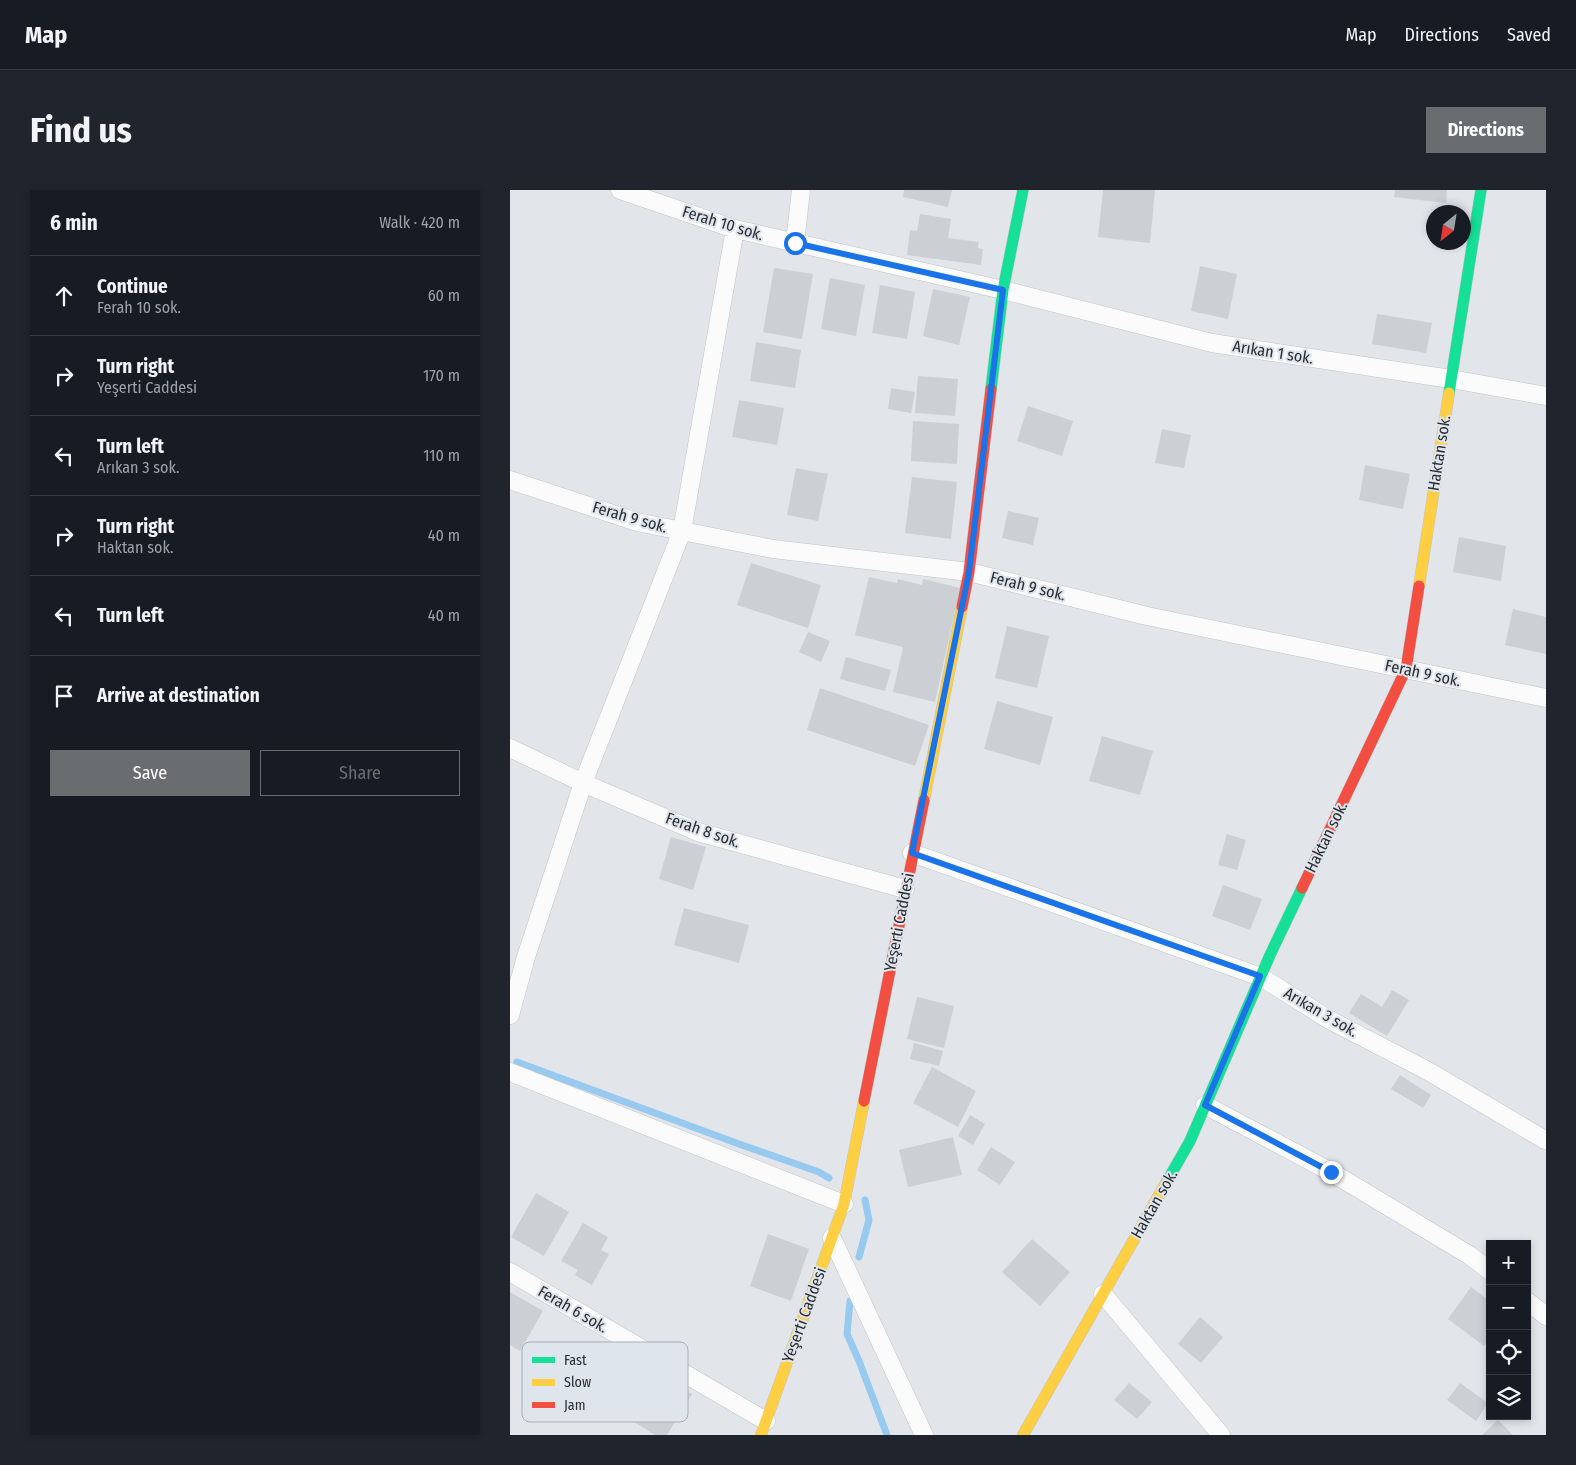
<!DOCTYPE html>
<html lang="en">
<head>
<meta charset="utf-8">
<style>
	body { margin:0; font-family:"Fira Sans Condensed",sans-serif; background:#20242c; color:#f1f3f6 }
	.controls { position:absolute; right:15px; bottom:15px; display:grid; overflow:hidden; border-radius:0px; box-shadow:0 2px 8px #0003 }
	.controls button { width:45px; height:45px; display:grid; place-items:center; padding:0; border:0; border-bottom:1px solid #363941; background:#171b24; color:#f1f3f6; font:25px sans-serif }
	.compass { position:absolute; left:916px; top:15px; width:45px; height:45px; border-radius:50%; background:#171b24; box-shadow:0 2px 8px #0003; rotate:210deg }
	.stop { position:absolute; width:15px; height:15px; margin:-11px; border:4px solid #1a73e8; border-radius:50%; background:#fff }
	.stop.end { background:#1a73e8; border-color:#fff; box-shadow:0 1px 5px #0008 }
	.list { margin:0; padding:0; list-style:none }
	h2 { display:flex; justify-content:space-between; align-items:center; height:65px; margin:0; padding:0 20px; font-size:21px }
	h2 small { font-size:16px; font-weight:400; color:#9ea1a6 }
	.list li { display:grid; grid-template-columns:32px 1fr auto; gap:15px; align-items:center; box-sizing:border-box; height:80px; padding:0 20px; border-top:1px solid #363941 }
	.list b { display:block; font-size:19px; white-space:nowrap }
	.list p { margin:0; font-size:16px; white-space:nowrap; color:#9ea1a6 }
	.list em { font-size:16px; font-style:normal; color:#9ea1a6 }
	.actions { display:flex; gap:10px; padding:15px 20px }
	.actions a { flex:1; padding:11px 0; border:1px solid #6a6d70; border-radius:0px; text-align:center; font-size:18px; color:#6a6d70 }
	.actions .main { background:#6a6d70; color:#fff }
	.icon { flex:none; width:28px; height:28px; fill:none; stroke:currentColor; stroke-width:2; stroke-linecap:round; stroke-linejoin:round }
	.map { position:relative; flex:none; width:1036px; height:1245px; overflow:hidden; border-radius:0px }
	header { display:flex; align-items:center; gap:30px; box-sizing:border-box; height:70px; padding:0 25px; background:#171b24; border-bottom:1px solid #363941 }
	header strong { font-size:24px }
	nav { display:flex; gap:28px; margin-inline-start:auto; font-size:18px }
	.intro { display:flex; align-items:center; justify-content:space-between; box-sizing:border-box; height:120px; padding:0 30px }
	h1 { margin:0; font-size:35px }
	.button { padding:12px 22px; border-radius:0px; background:#6a6d70; color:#fff; font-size:18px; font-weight:700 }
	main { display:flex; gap:30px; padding:0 30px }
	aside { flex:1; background:#171b24; border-radius:0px; box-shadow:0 2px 8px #0003 }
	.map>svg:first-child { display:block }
</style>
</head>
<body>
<header>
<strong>Map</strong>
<nav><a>Map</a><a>Directions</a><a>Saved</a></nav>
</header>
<div class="intro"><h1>Find us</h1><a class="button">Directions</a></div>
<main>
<aside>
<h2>6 min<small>Walk · 420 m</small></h2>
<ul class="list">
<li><svg class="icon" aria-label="ahead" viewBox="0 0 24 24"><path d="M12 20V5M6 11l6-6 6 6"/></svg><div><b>Continue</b><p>Ferah 10 sok.</p></div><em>60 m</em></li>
<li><svg class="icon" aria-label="right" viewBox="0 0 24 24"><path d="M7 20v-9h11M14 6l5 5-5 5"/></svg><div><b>Turn right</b><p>Yeşerti Caddesi</p></div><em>170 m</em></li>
<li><svg class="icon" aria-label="left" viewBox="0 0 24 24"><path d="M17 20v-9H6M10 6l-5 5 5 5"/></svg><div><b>Turn left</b><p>Arıkan 3 sok.</p></div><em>110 m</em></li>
<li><svg class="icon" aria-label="right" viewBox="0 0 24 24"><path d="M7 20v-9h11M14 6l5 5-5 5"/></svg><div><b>Turn right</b><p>Haktan sok.</p></div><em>40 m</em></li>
<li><svg class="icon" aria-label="left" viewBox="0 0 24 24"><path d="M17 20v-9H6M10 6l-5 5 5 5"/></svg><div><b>Turn left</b></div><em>40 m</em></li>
<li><svg class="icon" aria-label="arrive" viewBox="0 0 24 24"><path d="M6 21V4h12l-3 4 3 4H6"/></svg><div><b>Arrive at destination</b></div></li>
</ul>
<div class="actions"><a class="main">Save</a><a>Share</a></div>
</aside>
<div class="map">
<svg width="1036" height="1245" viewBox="0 0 1036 1245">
	<rect width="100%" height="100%" fill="#e2e6ea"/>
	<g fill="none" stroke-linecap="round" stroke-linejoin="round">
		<path stroke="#98c9ef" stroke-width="7" d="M7 872 229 954 309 982 319 988
			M349 1067 359 1030 355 1010
			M340 1111 337 1144 349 1171 377 1245"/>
	</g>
	<path fill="#cccfd3" d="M394 0H442L438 17 393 7Z
		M593 0H645L640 53 588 47Z
		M885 0H937L936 13 884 7Z
		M410 24 441 29 438 48 469 52 468 58 473 59 471 75 397 65 400 40 407 41Z
		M690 76 727 84 718 129 681 121Z
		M264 78 303 84 292 149 253 142Z
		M320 88 355 95 346 146 311 139Z
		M370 95 405 102 397 149 362 143Z
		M423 99 460 107 449 155 413 146Z
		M867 124 922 133 916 163 862 154Z
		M246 152 291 160 285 198 240 191Z
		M408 186 448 189 445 226 405 223Z
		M381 198 405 202 401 223 378 219Z
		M229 210 274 218 267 255 222 247Z
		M518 216 563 231 552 266 507 251Z
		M403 231 449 234 447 274 401 271Z
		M652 239 681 245 674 278 645 273Z
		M855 275 900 284 893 319 849 310Z
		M286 278 318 284 308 331 277 325Z
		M402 287 447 292 441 349 395 343Z
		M498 321 529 328 523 355 492 348Z
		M949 347 996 356 991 391 943 382Z
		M241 373 311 395 298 438 227 415Z
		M359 387 387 393 388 389 412 395 413 389 450 398 425 512 383 502 393 457 345 445Z
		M1003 419 1036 427V464L995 455Z
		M497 436 539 446 527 498 485 488Z
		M298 442 320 451 311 472 289 462Z
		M336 467 381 480 375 501 330 489Z
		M310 498 419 535 405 576 297 540Z
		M487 511 543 527 530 575 474 559Z
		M592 546 643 561 630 605 579 591Z
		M717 644 736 650 727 680 708 675Z
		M161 647 196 657 183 700 149 689Z
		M713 695 752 709 740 740 702 726Z
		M174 718 239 735 229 773 164 755Z
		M882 800 899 810 877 846 839 823 851 804 872 817Z
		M407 807 444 816 434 858 397 849Z
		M404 853 433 861 429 876 400 869Z
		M422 877 466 901 448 937 403 913Z
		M890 885 921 905 913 918 881 899Z
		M460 925 475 934 463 955 448 946Z
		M443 947 452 985 398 997 389 960Z
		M481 957 505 972 490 995 467 980Z
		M26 1003 59 1022 34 1066 1 1047Z
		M73 1033 98 1047 91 1060 99 1064 82 1095 65 1085 68 1080 51 1071Z
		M258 1044 299 1059 281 1111 240 1096Z
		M522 1049 560 1082 530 1116 492 1082Z
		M961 1097 980 1111V1148L974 1156 938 1129Z
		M0 1102 33 1121 10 1161 0 1155Z
		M690 1127 713 1147 691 1173 668 1154Z
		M149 1184 182 1204 157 1245H145L121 1230Z
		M619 1193 642 1212 627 1229 604 1210Z
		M950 1193 978 1213 966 1231 937 1210Z
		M988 1230 1003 1245H972Z"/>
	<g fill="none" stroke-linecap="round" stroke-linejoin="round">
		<defs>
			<path id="street" d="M110 0 225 39 493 100 702 153 941 189 1036 206
				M285 53 291 0
				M0 290 127 332 263 359 459 382 637 426 1036 508
				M0 558 73 593 188 642 395 699
				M402 663 751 787 818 829 918 881 1035 950 1036 949
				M0 825 16 767 73 593 172 341 225 39
				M0 882 334 1014
				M695 915 821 982 959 1065 980 1081
				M322 1048 414 1245
				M0 1082 256 1231
				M593 1104 711 1245
				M1017 1111 1036 1126"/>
			<path id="fast" d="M481 199 493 100 513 0
				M939 203 971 0
				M656 993 680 951 760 765 792 698"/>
			<path id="slow" d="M909 396 939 203
				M414 610 452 417
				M251 1245 334 1014 354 911
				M513 1245 656 993"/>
			<path id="jam" d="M452 417 459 382 481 199
				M792 698 896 479 909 396
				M354 911 414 610"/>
		</defs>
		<use href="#street" stroke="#c1c4c8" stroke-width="19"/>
		<use href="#fast" stroke="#c1c4c8" stroke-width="12"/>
		<use href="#slow" stroke="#c1c4c8" stroke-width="12"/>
		<use href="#jam" stroke="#c1c4c8" stroke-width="12"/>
		<use href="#street" stroke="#fbfbfc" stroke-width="18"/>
		<use href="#fast" stroke="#16e098" stroke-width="11"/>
		<use href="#slow" stroke="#ffcf43" stroke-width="11"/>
		<use href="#jam" stroke="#f24e42" stroke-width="11"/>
	</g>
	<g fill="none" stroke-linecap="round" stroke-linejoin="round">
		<path stroke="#1a73e8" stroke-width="6" d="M285 53 493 100 459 382 402 663 750 786 695 915 821 982"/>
	</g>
	<g text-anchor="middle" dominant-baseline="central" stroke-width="4" stroke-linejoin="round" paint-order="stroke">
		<g font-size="16" fill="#2a2c2f" stroke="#dfe5ed">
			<text transform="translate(213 33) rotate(17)">Ferah 10 sok.</text>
			<text transform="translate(763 162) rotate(9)">Arıkan 1 sok.</text>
			<text transform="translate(929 263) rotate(-81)">Haktan sok.</text>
			<text transform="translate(120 327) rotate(16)">Ferah 9 sok.</text>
			<text transform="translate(518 396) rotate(14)">Ferah 9 sok.</text>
			<text transform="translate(913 483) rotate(12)">Ferah 9 sok.</text>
			<text transform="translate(193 640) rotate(19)">Ferah 8 sok.</text>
			<text transform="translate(816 647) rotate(-64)">Haktan sok.</text>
			<text transform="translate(389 732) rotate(-79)">Yeşerti Caddesi</text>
			<text transform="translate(811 822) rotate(30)">Arıkan 3 sok.</text>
			<text transform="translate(644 1014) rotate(-60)">Haktan sok.</text>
			<text transform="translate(63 1119) rotate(30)">Ferah 6 sok.</text>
			<text transform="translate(294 1125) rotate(-70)">Yeşerti Caddesi</text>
		</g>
	</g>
	<rect x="12" y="1152" width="166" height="80" rx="8" fill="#dfe5ed" stroke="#a9aeb4" stroke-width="1"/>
	<rect x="22" y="1167" width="23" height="6" fill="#16e098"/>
	<rect x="22" y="1189" width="23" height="7" fill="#ffcf43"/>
	<rect x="22" y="1212" width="23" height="6" fill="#f24e42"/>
	<g font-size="14" fill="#2a2c2f">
		<text x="54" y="1175">Fast</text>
		<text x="54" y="1197">Slow</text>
		<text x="54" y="1220">Jam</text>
	</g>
</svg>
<div class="controls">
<button>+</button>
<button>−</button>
<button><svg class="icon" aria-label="locate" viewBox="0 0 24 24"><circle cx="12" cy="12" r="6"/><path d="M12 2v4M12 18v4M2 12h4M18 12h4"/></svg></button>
<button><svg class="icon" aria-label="layers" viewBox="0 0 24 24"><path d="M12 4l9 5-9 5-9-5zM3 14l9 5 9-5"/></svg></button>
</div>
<svg class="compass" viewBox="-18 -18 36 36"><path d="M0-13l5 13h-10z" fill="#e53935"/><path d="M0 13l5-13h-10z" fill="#9ea1a6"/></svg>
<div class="stop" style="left:285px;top:53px"></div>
<div class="stop end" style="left:821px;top:982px"></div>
</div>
</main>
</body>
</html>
